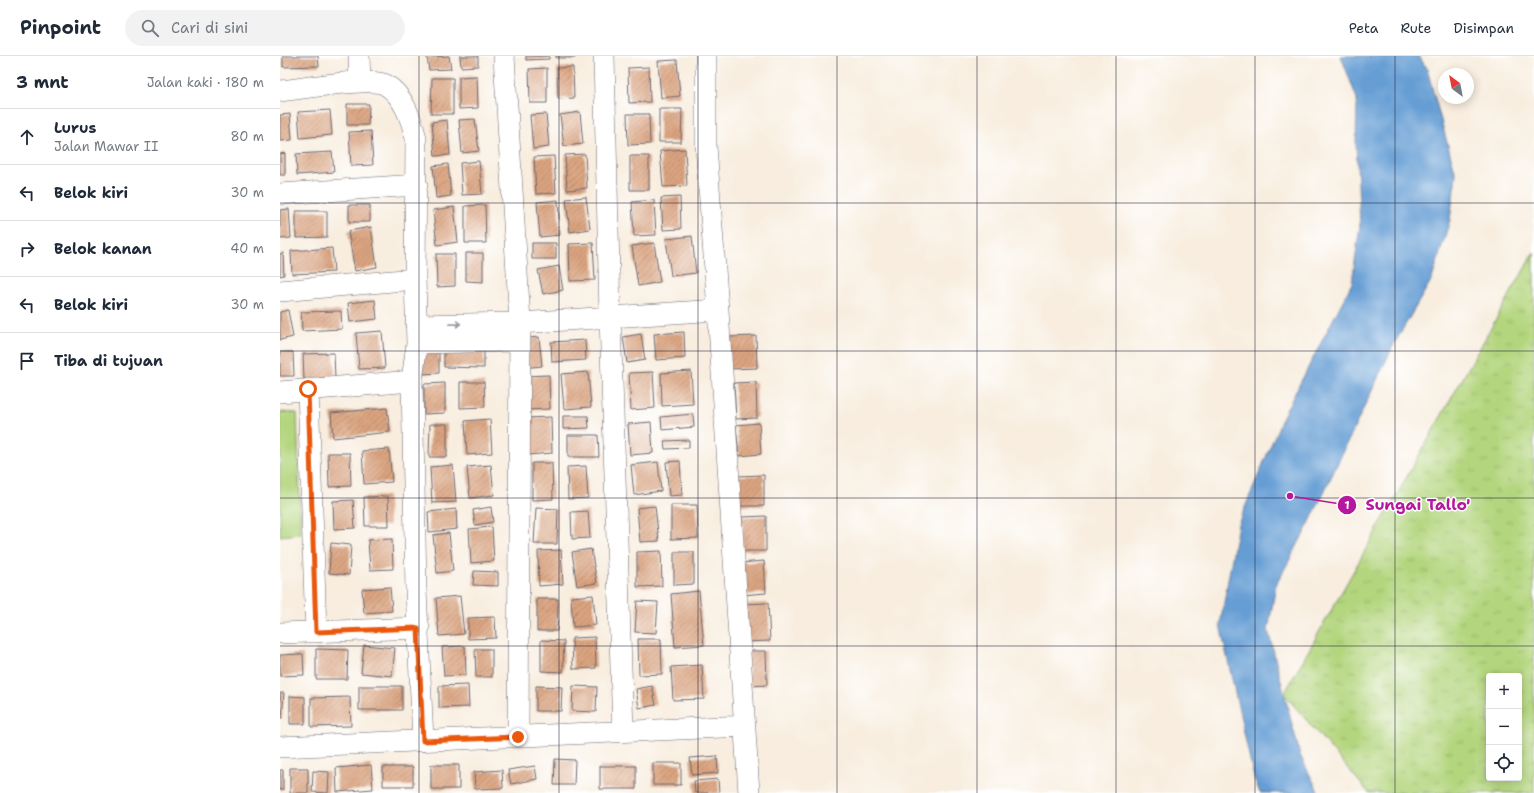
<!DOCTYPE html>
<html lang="id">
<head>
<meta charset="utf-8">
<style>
	body { margin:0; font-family:"Shantell Sans",sans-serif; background:#f2f2f3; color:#1f2937 }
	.controls { position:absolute; right:12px; bottom:12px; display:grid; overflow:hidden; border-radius:4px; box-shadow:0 2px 10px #0003 }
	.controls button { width:36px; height:36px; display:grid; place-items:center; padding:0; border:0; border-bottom:1px solid #e0e1e3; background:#fff; color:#1f2937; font:20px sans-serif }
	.compass { position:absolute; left:1158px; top:12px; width:36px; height:36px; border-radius:50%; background:#fff; box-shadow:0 2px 10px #0003; rotate:328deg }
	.stop { position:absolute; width:12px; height:12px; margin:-9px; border:3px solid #ea580c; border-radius:50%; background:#fff }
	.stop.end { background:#ea580c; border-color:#fff; box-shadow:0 1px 4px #0008 }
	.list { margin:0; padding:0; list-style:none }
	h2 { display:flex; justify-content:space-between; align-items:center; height:52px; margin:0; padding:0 16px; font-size:17px }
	h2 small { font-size:13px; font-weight:400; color:#747a83 }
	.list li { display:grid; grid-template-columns:26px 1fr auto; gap:12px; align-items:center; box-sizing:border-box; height:56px; padding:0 16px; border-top:1px solid #e0e1e3 }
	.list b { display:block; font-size:15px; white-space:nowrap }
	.list p { margin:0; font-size:13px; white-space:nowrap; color:#747a83 }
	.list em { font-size:13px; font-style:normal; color:#747a83 }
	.icon { flex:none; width:22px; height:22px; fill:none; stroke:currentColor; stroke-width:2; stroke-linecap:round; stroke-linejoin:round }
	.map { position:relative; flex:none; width:1254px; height:737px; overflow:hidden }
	header { display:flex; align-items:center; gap:24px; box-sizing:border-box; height:56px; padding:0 20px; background:#fff; border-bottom:1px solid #e0e1e3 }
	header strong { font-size:19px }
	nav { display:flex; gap:22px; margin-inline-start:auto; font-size:14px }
	.search { width:280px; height:36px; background:#f2f2f3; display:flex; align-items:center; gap:10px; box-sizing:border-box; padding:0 14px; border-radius:22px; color:#747a83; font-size:15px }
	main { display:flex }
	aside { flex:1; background:#fff }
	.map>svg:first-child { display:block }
</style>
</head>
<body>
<header>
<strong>Pinpoint</strong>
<div class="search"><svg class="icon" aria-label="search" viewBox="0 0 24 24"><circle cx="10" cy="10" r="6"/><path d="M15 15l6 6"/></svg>Cari di sini</div>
<nav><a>Peta</a><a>Rute</a><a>Disimpan</a></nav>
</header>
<main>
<aside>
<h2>3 mnt<small>Jalan kaki · 180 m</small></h2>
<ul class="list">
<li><svg class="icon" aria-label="ahead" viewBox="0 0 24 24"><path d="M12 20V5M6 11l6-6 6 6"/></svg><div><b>Lurus</b><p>Jalan Mawar II</p></div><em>80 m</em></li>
<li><svg class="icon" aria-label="left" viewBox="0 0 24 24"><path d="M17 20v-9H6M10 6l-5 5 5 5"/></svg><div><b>Belok kiri</b></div><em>30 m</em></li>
<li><svg class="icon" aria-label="right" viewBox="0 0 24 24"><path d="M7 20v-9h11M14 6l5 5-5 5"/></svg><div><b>Belok kanan</b></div><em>40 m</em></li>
<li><svg class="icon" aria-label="left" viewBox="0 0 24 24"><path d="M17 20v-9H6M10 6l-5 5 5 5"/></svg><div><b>Belok kiri</b></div><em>30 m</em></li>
<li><svg class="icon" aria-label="arrive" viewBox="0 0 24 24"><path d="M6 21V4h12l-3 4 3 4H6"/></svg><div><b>Tiba di tujuan</b></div></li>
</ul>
</aside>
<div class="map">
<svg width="1254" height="737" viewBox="0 0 1254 737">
	<defs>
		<pattern id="grass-tufts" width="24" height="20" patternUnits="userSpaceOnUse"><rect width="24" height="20" fill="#b3d57d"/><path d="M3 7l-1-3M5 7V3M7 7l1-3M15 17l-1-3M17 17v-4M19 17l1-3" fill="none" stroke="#9ab76d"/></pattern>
		<pattern id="building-hatch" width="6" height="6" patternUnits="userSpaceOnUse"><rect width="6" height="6" fill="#dba480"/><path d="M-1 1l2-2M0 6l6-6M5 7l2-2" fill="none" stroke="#b1856a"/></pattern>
	</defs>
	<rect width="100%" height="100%" fill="#fff"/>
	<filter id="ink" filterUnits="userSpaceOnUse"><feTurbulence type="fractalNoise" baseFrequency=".025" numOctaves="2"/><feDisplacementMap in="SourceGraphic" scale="8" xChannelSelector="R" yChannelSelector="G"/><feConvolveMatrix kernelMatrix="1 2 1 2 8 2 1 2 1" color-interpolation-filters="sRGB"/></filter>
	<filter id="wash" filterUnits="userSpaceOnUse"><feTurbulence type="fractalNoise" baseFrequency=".012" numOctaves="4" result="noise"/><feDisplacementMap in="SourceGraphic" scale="16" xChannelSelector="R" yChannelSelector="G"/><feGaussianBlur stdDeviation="0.9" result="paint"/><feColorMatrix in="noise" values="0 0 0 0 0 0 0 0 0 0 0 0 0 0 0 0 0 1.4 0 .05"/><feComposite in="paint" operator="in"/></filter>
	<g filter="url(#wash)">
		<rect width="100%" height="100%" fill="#f8edde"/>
		<path fill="url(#grass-tufts)" stroke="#6a7c5c" fill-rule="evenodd" d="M1254 196V737H1089L1004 638ZM1209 620H1239V722H1209Z"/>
		<path fill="#b3d57d" stroke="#6a7c5c" d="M0 356 17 357 21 478 0 480Z"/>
		<path fill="#669ed4" stroke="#446088" d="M1061 0H1139L1147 13 1176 119 1170 164 1152 223 1114 288 1029 468 996 529 988 574 1020 699 1039 737H980L974 722 940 569 958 468 1003 360 1072 227 1080 169 1076 88 1077 43Z"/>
		<g id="blocks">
			<path fill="url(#building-hatch)" d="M3 0H38L39 10 3 11Z
				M169 0 171 13 149 14 147 1Z
				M180 0H198V10L181 11Z
				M246 0H269V3L246 4Z
				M276 0H295V2H276Z
				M397 4 400 40 381 42 378 5Z
				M293 11 294 42 278 43 277 12Z
				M369 11 370 46 349 47 348 12Z
				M267 12V47H250L249 13Z
				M197 20 198 52 179 53V21Z
				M152 22H173V58H151Z
				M67 48H89L88 69H67Z
				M379 53H402L401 86H379Z
				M50 54 52 79 20 82 18 56Z
				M300 56 303 88 284 90 280 59Z
				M10 58 12 84 0 85V59Z
				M266 58 269 91 253 93 250 59Z
				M347 58H369L370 88 348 89Z
				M195 63 199 95 182 97 179 64Z
				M167 64 170 99 155 100 152 66Z
				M91 75 93 109 71 110 69 76Z
				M405 93 407 130 383 131 380 95Z
				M52 96 54 116 17 119 16 98Z
				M5 97V119H0V98Z
				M305 98 307 132 287 134 285 99Z
				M274 100 276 137 256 138 254 101Z
				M350 100H369V134H350Z
				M199 105 202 138 182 139 180 107Z
				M168 108 171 140 156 142 153 110Z
				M306 141 310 173 290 176 286 143Z
				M400 141 401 173 383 174 381 142Z
				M278 144 280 179 260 181 257 146Z
				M374 144 376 179 354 180 352 146Z
				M69 149H90V166H69Z
				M205 149 206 187H185V150Z
				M174 151 178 186 157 189 153 154Z
				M9 153 11 182 0 183V154Z
				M16 155H47V181L16 182Z
				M91 171 97 211 75 215 68 175Z
				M412 180 416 217 391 220 386 183Z
				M252 187H276V203H252Z
				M313 187 315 224 290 225 289 188Z
				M374 187 380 226 358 230 352 190Z
				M52 192 54 216 12 218 11 195Z
				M3 197 4 219 0 220V198Z
				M186 197H203V226L186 225Z
				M156 198H175V230L157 231Z
				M279 210 283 234 263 238 258 214Z
				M95 244 97 263 70 266 68 247Z
				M8 254 13 281 0 284V256Z
				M61 255 62 273 22 275 21 256Z
				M102 275 105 312 79 313 76 277Z
				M404 276 405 302 376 304 374 278Z
				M361 278 365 304 347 307 343 281Z
				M476 280 477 312 449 313V281Z
				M259 281 262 310 242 312 240 283Z
				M305 284 306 304 272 306 271 286Z
				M141 287H159V317L142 318Z
				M164 288 204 289V312L164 311Z
				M0 296H13L14 320H0Z
				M54 297 55 323 24 324 23 298Z
				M411 315 413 348 382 350 381 317Z
				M308 316 311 351 284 353 281 318Z
				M373 316 375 352 351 354 349 317Z
				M269 319 270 353 245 354 243 320Z
				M180 326H204L205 351 180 352Z
				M476 326 477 362 456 363 454 327Z
				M165 327V357L144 358V328Z
				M107 352 110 376 53 382 51 357Z
				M413 358 414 371 382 374 381 361Z
				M283 360H308L309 372 283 373Z
				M271 361 272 397 248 399 246 362Z
				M210 363 212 397 187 399 185 365Z
				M371 366 373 397 350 399 348 368Z
				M479 367 481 398 459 400 456 369Z
				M150 368H167V401H149Z
				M288 379H318L319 401H288Z
				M409 384V392L385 393 384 385Z
				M109 393 112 426 84 428 82 395Z
				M48 397H70L71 430 49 431Z
				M400 405 402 439 389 440 386 406Z
				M378 406 381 435 354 439 351 409Z
				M252 407H272L273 443 252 444Z
				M173 409 176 446 152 447 150 411Z
				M211 409 214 439 190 442 187 411Z
				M306 410 308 442 288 443 287 411Z
				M484 419V450H457V420Z
				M108 440 109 470H85L84 441Z
				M73 444 75 472 54 473 53 445Z
				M391 449H417L418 482 391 483Z
				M375 450 379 485 360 486 357 452Z
				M211 451 213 466 195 469 193 454Z
				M256 452 278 453 277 488H254Z
				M176 453 177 473 149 476 148 456Z
				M308 455 310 482 292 483 291 456Z
				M486 460V495H462V461Z
				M212 471 214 505 191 507 189 473Z
				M169 477 173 515 157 517 153 479Z
				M112 483 113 513 90 514 88 484Z
				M51 487 71 489 69 519 49 517Z
				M311 493 317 527 297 530 292 496Z
				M281 494 283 528 259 530 258 495Z
				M381 495 382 530 357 531V496Z
				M394 496H414V528L394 529Z
				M484 505 486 537 462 539 460 507Z
				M194 515 218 516V530L193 529Z
				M110 531 112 555 84 557 82 533Z
				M419 535 424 589 395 591 391 538Z
				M313 539 316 569 293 571 291 541Z
				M180 540 184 578 159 580 156 542Z
				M257 543H278L277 575H257Z
				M357 545 378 546 376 577 355 576Z
				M488 547 490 585 463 586 462 548Z
				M215 561 216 582 188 583V562Z
				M315 581 316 612 293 613 292 582Z
				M358 583H381L382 618 359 619Z
				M261 584 284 585 283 616 261 615Z
				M84 589 115 592 112 620 81 617Z
				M185 590 186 619 164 620 162 591Z
				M36 593 68 594 67 623H36Z
				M195 593H212V621H196Z
				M468 595H486L487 629 469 630Z
				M23 598 24 619 0 620V599Z
				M422 609 424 643 393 644 391 611Z
				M188 629 189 651 159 652V630Z
				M79 630H122V654H79Z
				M256 630 282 631 281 655H256Z
				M293 630 317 631 316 656 292 655Z
				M372 630 376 649 359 652 356 633Z
				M0 637H4L2 662H0Z
				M10 640 25 641V668H10Z
				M70 641 71 670 31 671V642Z
				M437 700 438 717 412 719 410 702Z
				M275 703 295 704 294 729H274Z
				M373 707H401V729H373Z
				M91 709 93 733 57 736 56 712Z
				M151 709H179V733H151Z
				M255 710 257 723 231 728 228 714Z
				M320 710H356V733H320Z
				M103 711H133V730H103Z
				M10 712H28V737H10Z
				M0 714H3V734H0Z
				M222 714 223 732 195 733 194 716Z
				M33 715 49 716 48 737 32 736Z
				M438 723 439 737H415L414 725Z"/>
		</g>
	</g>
	<g filter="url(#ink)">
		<use href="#blocks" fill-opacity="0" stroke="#6d6974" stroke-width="1"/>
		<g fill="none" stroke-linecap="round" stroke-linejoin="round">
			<defs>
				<path id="street" d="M79 0 80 26
					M224 0 240 267 238 681
					M324 0 330 260 343 676
					M426 0V90L438 254 469 737
					M0 35C21 33 91 20 106 29 124 40 131 63 136 82L135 223
					M0 138 137 129
					M0 235 135 223 137 287 132 325 136 534 143 685
					M136 269 240 267 438 254
					M137 287 238 285
					M28 333 36 576
					M0 336 132 325
					M0 577 139 572
					M0 691 465 670"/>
			</defs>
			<use href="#street" stroke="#6d6974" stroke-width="22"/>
			<use href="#street" stroke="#fff" stroke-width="21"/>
		</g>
		<defs><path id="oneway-shaft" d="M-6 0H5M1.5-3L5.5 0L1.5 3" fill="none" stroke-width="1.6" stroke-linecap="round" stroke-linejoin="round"/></defs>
		<use stroke="#9c9ca7" href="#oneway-shaft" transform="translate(175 268) rotate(-1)"/>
	</g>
	<g fill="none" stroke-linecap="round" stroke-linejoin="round" filter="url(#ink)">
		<path stroke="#ea580c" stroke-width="5" d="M28 333 36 576 138 572 143 685 238 681"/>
	</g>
	<path fill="none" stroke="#22223b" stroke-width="1" stroke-opacity="0.55" d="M139 0V737M279 0V737M418 0V737M557 0V737M697 0V737M836 0V737M975 0V737M1115 0V737M0 147H1254M0 295H1254M0 442H1254M0 590H1254"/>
	<path fill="none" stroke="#b5179e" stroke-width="1.5" d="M1010 440L1067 449"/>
	<g fill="#b5179e" stroke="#fff" stroke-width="1.5">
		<circle cx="1010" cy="440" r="4"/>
		<circle cx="1067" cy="449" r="10"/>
	</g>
	<g font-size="12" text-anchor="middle" font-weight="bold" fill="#fff">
		<text x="1067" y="453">1</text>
	</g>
	<g font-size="16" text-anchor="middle" font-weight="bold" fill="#b5179e" stroke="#fff" stroke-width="3" stroke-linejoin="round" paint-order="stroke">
		<text x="1138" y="454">Sungai Tallo'</text>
	</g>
</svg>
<div class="controls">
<button>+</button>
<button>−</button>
<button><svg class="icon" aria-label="locate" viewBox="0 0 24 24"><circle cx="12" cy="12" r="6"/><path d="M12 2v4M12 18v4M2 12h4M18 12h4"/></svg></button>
</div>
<svg class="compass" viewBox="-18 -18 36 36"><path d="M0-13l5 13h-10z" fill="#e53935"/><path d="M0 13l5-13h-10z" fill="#747a83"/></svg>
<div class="stop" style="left:28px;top:333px"></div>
<div class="stop end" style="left:238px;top:681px"></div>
</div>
</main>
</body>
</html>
